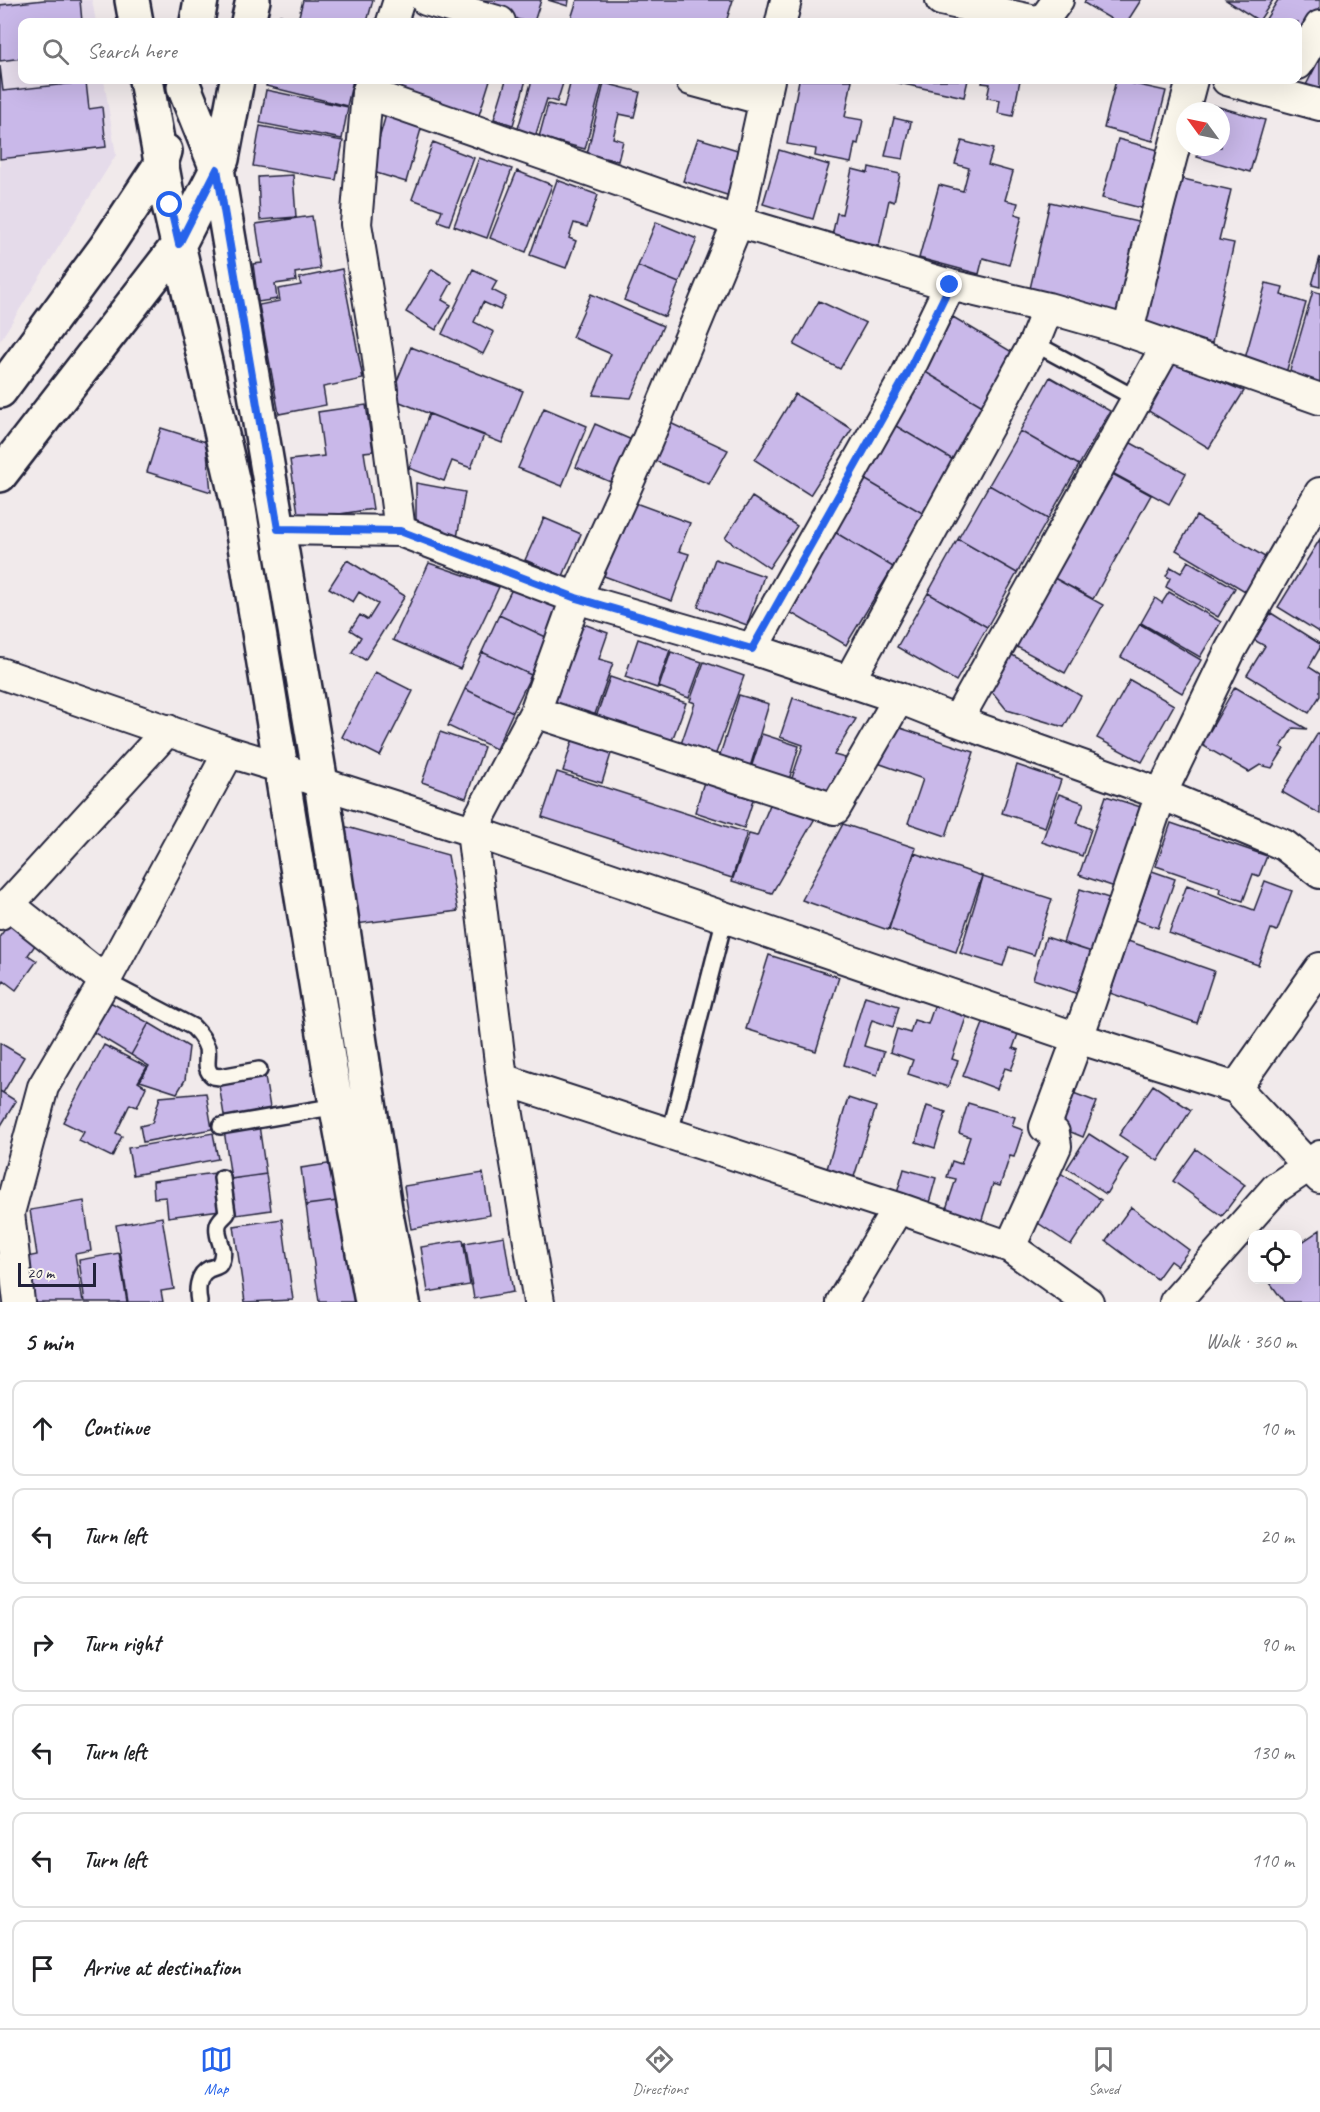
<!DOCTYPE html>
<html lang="en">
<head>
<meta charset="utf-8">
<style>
	body { margin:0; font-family:Caveat,sans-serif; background:#f2f2f2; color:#202124 }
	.controls { position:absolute; right:18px; bottom:18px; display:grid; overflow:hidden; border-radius:12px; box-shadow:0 6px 24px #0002 }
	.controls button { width:54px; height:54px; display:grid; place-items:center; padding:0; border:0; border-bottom:2px solid #e0e0e0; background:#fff; color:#202124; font:30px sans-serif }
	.compass { position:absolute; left:1176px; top:102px; width:54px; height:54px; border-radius:50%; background:#fff; box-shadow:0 6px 24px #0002; rotate:303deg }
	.scale { position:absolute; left:18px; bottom:15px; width:78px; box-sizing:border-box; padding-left:6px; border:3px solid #22223b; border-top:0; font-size:16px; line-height:21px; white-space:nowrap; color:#22223b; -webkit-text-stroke:4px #fbf7ec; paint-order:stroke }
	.stop { position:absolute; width:18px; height:18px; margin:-14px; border:4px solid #2563eb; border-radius:50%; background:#fff }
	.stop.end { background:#2563eb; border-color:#fff; box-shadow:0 2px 6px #0008 }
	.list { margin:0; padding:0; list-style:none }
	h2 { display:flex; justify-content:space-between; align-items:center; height:78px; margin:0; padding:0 24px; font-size:26px }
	h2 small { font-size:20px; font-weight:400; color:#757577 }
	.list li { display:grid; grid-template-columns:39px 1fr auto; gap:18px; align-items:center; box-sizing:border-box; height:96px; margin:0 12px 12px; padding:0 12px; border:2px solid #e0e0e0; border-radius:12px }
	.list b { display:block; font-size:22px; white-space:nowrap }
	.list em { font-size:20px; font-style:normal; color:#757577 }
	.icon { flex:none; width:33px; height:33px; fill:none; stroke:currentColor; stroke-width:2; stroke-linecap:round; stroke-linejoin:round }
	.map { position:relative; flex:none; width:1320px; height:1302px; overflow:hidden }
	.search { position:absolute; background:#fff; box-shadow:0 6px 24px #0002; left:18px; right:18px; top:18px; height:66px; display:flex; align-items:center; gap:15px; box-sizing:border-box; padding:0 21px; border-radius:12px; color:#757577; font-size:22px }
	.sheet { height:726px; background:#fff }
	nav { display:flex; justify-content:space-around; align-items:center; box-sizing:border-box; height:84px; border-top:2px solid #e0e0e0; background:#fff; font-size:16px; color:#757577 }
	nav a { display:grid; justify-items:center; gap:3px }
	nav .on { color:#2563eb }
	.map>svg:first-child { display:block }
</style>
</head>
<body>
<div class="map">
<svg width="1320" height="1302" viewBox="0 0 1320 1302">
	<rect width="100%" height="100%" fill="#f1eaeb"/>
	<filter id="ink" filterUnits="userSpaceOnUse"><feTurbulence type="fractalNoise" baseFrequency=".0167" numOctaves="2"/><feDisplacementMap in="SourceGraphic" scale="12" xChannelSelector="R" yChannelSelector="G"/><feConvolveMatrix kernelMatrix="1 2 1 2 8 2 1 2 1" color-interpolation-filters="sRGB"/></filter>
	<g filter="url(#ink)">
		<path fill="#e5dbea" d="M0 0H92L96 22H22V80H104L116 155 0 341Z"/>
		<path fill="#c9b8e9" stroke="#22223b" stroke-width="1.5" d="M44 0H80L82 22H22V58L0 61V5Z
			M303 0H373L367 22H279L280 15 298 20Z
			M449 0H541L534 22H527Z
			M548 0H569L568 6Z
			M577 0H733L726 22H570Z
			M1086 0H1141L1127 22H1116L1084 3Z
			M1226 0H1273L1259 21Z
			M1278 0H1320V15L1298 44V22H1264Z
			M410 18 426 22H409Z
			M1320 58V91L1305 87Z
			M0 66 3 91 86 82 89 109 102 107 106 147 0 159Z
			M268 80H353L347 106 266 86Z
			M391 80H490L479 115 389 88Z
			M506 80H526L513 125 494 119Z
			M532 80H564L557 102 547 99 535 137 517 132Z
			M571 80H603L585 149 539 137 548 104 564 108Z
			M799 80H852L845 117 863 120 858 144 855 143 851 163 815 156 816 149 787 144Z
			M885 80H968L964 97Z
			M983 80H1020L1013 116 998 113 1000 100 987 98 990 84 982 83Z
			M1116 80 1166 91 1153 141 1104 128Z
			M604 83 640 92 634 117 619 114 613 138 623 141 618 161 587 154Z
			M266 90 348 107 342 139 260 123Z
			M1212 105 1265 120 1250 172 1197 157 1200 147H1221V111H1210Z
			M387 111 423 122 406 182 370 171Z
			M894 118 911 122 903 159 885 156Z
			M260 126 343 141 336 180 253 166Z
			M698 138 744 152 730 196 683 181Z
			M1118 139 1162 151 1145 209 1102 198Z
			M962 141 993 149 988 165 1013 172 1005 200 1018 203 1015 214 1022 216 1009 265 983 258 979 274 919 258 939 185 963 191 969 168 955 164Z
			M433 142 474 158 449 225 438 221 442 210 412 199Z
			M779 150 829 165 813 219 763 204Z
			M479 158 512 169 487 238 454 226Z
			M869 167 900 174 894 202 889 200 879 246 832 236 837 213 842 214 852 169 868 173Z
			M517 171 552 185 526 252 490 238Z
			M293 175 296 217 260 220 258 177Z
			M1179 178 1231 190 1219 240 1234 243 1212 343 1141 327Z
			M557 180 598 195 587 227 574 223 569 238 576 241 566 268 530 255Z
			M1050 202 1142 223 1121 314 1029 293Z
			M312 216 320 269 295 273 296 281 275 284 277 299 258 302 253 264 262 263 256 224Z
			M656 222 697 239 679 283 638 266Z
			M1320 257V287L1312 285Z
			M638 266 679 283 665 317 624 300Z
			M342 269 363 379 323 387 326 405 279 414 259 305 280 301 278 289 301 285 299 278Z
			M432 269 452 282 442 300 451 305 436 330 406 312Z
			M473 269 497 281 492 290 506 297 500 310 483 302 474 322 494 332 483 354 442 334Z
			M1266 283 1283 287 1281 295 1306 303 1286 373 1244 362Z
			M1313 291 1320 293V383L1289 374Z
			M591 294 663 326 631 398 593 395 611 354 572 337Z
			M819 301 866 323 840 369 794 345Z
			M953 317 1017 355 986 408 922 370Z
			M411 347 523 391 502 443 390 398Z
			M1170 361 1244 391 1209 448 1142 407Z
			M922 370 986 408 955 461 891 423Z
			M1050 377 1110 411 1079 465 1020 431Z
			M795 394 852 429 810 495 755 460Z
			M366 405 373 451 364 452 373 509 299 520 290 460 324 456 318 412Z
			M544 408 587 426 562 486 518 468Z
			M429 414 484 435 471 468 452 461 444 481 409 468Z
			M668 422 728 450 709 484 651 459Z
			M891 423 955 461 924 514 859 476Z
			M595 424 634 441 615 484 576 467Z
			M161 428 206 442 211 492 147 472Z
			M1020 431 1079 465 1048 519 989 485Z
			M1122 438 1186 473 1169 504 1105 469Z
			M1105 470 1151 495 1093 599 1047 574Z
			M859 476 924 514 893 567 828 528Z
			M416 483 465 492 457 538 416 529Z
			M989 485 1048 519 1017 573 958 539Z
			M752 497 797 526 769 568 725 538Z
			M630 501 690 523 679 551 689 554 672 601 604 576Z
			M1196 516 1270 560 1250 594 1176 550Z
			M544 518 581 534 563 576 525 560Z
			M828 528 893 567 846 645 781 607Z
			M958 539 1017 573 987 627 928 593Z
			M1320 539V633L1278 607Z
			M715 559 764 576 747 625 698 607Z
			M347 560 405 596 365 660 352 652 361 637 350 630 360 615 368 620 378 604 359 592 353 602 329 588Z
			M1188 561 1235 588 1218 617 1166 587 1170 578 1166 576 1171 567 1181 573Z
			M429 563 499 587 460 669 393 640Z
			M1045 573 1103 605 1065 673 1008 642Z
			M517 579 565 601 548 638 499 615Z
			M1169 592 1221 622 1200 657 1141 623 1155 598 1162 603Z
			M928 593 987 627 956 681 897 647Z
			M1271 613 1320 644V648L1309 667 1320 674V696L1309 713 1247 675 1265 646 1254 640Z
			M499 615 548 638 531 675 482 652Z
			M573 620 608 633 599 659 613 663 594 717 545 700Z
			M1140 624 1201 660 1182 693 1121 657Z
			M638 639 670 650 657 688 625 677Z
			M1004 650 1081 696 1064 727 1007 710 985 683Z
			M482 652 531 675 513 712 465 689Z
			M671 652 702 662 689 698 659 687Z
			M704 662 744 676 715 756 681 744 695 703 690 701Z
			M375 672 413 691 380 756 342 737Z
			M610 677 686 703 671 743 596 717Z
			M1130 680 1174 705 1142 762 1097 738Z
			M1235 687 1307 729 1293 728 1281 747 1284 749 1272 768 1260 765 1249 772 1195 741 1202 729 1210 731Z
			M465 689 513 712 496 749 448 726Z
			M739 695 769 704 750 767 719 758Z
			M793 698 856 719 834 755 849 759 830 797 790 784 803 745 780 737Z
			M894 726 974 752 946 836 908 823 923 779 872 761Z
			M440 732 484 747 466 798 422 782Z
			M575 732 614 744 602 783 563 771Z
			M1318 733 1320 734V814L1282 792Z
			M762 734 799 746 789 780 751 768Z
			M1017 765 1061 780 1045 827 1002 813Z
			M557 772 747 833 732 878 542 817Z
			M706 775 756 791 744 828 695 812Z
			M1059 794 1084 803 1077 823 1091 829 1082 856 1042 842Z
			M1106 796 1150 810 1124 890 1079 875Z
			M772 800 818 813 772 893 732 881 749 834 757 836Z
			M1171 823 1267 856 1259 876 1253 874 1243 901 1219 893 1220 888 1156 866Z
			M336 824 448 855 458 911 356 924Z
			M843 824 916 848 888 930 802 900Z
			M914 853 982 876 956 952 889 929Z
			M1152 871 1175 879 1158 928 1135 920Z
			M983 877 1052 899 1034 955 1009 947 1003 966 960 953Z
			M1265 881 1292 891 1277 931 1271 929 1258 965 1169 933 1187 885 1254 910Z
			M1080 889 1112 899 1095 953 1063 943Z
			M9 924 36 944 28 955 37 961 16 990 4 981 0 987V936Z
			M1046 937 1095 953 1081 995 1033 979Z
			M1128 941 1214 971 1197 1023 1110 993Z
			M769 955 839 977 816 1051 746 1029Z
			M865 996 899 1006 893 1027 872 1020 864 1046 884 1052 877 1075 844 1065Z
			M937 998 969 1009 952 1059 958 1061 948 1087 908 1074 913 1060 890 1052 897 1029 910 1033 914 1020 928 1024Z
			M110 1002 149 1023 131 1055 93 1032Z
			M984 1021 1018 1034 1013 1048 1019 1050 1011 1070 1005 1068 997 1089 963 1076Z
			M149 1023 189 1047 185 1080 177 1093 140 1081 149 1066 131 1055Z
			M0 1043 24 1057 3 1093 0 1091Z
			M104 1045 147 1067 138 1082 146 1087 137 1107 130 1104 116 1133 122 1136 112 1157 79 1141 84 1132 63 1122Z
			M265 1077 271 1114 225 1121 219 1085Z
			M1153 1085 1191 1110 1158 1161 1119 1135Z
			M1063 1089 1097 1102 1083 1137 1049 1123Z
			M0 1091 16 1101 0 1127Z
			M206 1093 212 1129 143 1142 140 1126 152 1123 160 1097Z
			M848 1098 876 1107 853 1180 826 1172Z
			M968 1103 1015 1117 1012 1126 1023 1130 1014 1157 1010 1156 1000 1186 993 1184 979 1229 943 1218 956 1179 947 1177 952 1161 961 1164 970 1137 959 1133Z
			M927 1106 946 1112 935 1148 916 1142Z
			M259 1125 266 1174 231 1179 224 1130Z
			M213 1133 218 1159 133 1175 128 1148Z
			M1089 1134 1128 1159 1106 1194 1067 1168Z
			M1196 1149 1245 1185 1222 1216 1173 1181Z
			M341 1162 345 1200 306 1205 301 1168Z
			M904 1169 936 1178 927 1210 895 1200Z
			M1056 1170 1101 1200 1071 1245 1026 1215Z
			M215 1173 220 1210 168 1217 166 1197 154 1198 153 1181Z
			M483 1173 490 1215 411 1229 404 1186Z
			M266 1174 271 1210 236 1215 231 1179Z
			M345 1200 360 1302H319L306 1205Z
			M84 1201 91 1251 75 1254 83 1302H34L27 1257 37 1255 30 1210Z
			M1131 1207 1189 1250 1177 1266 1170 1261 1157 1279 1106 1241Z
			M162 1217 174 1289 161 1291 163 1302H128L116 1225Z
			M282 1219 293 1300 245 1302 234 1226Z
			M1320 1230V1302H1284L1268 1280H1298V1245Z
			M504 1236 513 1292 474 1299 465 1243Z
			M463 1240 470 1285 428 1292 421 1247Z
			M0 1247 9 1298 0 1299Z
			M119 1253 127 1302H85L79 1260Z"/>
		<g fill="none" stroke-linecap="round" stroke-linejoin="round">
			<defs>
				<path id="service" d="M1034 343 1135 398
					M105 981 193 1027C199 1033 204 1040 207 1048 209 1059 203 1068 213 1076L220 1077 259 1070
					M221 1126 337 1106
					M670 1133 725 917
					M199 1302C197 1291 197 1275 209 1269 212 1268 216 1267 219 1265 229 1248 215 1241 218 1225 219 1220 224 1217 227 1213L222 1178"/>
				<path id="minor" d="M426 0 500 22
					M941 0 1040 22
					M392 22 399 0
					M781 22 786 0
					M1042 22 1058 0
					M1298 64 1320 26
					M372 80 367 93 356 224 377 351 400 531
					M691 80 765 100
					M1227 80 1320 105
					M367 93 738 222 950 285 1048 308 1118 328 1320 399
					M1128 332 1152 231 1192 80
					M278 529 400 531 576 598 752 649 899 698 957 721 1161 794 1284 845 1320 873
					M752 649 907 374 950 285
					M0 673 229 752 279 767 321 783 472 831 1078 1038 1236 1088 1320 1178
					M849 681 1034 343 1048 308
					M535 712 835 809 899 698
					M957 721 1167 345
					M8 904 105 981
					M0 914 168 730
					M502 1079 898 1208 1010 1247 1088 1302
					M1236 1088 1320 968
					M1010 1247 1051 1157 1056 1146 1054 1133 1045 1127 1078 1038 1161 794 1231 649 1320 493
					M19 1302 9 1213 43 1087 105 981 229 752
					M539 1302 502 1079 472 831 535 712 576 598 647 441 738 222 769 80
					M842 1302 898 1208
					M1175 1302 1276 1188 1310 1165 1320 1156"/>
				<path id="tertiary" d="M132 0 136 22
					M197 22 201 0
					M248 22 253 0
					M146 80 169 205 239 509 330 1070 372 1302
					M184 87 217 169 321 783 385 1209 403 1302
					M0 391 106 247 161 164 165 151
					M0 475 179 244 222 159 237 80"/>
			</defs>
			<use href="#service" stroke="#22223b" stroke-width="20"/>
			<use href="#minor" stroke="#22223b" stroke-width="34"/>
			<use href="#tertiary" stroke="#22223b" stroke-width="38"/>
			<use href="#service" stroke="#fbf7ec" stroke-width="15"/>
			<use href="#minor" stroke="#fbf7ec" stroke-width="30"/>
			<use href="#tertiary" stroke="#fbf7ec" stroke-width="33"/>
		</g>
	</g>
	<g fill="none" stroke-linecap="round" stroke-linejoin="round" filter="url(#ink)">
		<path stroke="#2563eb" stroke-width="8" d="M170 205 179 244 217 169 278 529 400 531 576 598 752 649 907 374 950 285"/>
	</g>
</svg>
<div class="controls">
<button><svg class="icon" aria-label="locate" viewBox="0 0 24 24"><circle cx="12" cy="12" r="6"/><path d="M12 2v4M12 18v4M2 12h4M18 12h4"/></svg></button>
</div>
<svg class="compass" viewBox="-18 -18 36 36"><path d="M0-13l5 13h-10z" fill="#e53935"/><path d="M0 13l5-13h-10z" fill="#757577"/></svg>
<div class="scale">20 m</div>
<div class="stop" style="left:170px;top:205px"></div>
<div class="stop end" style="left:950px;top:285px"></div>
<div class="search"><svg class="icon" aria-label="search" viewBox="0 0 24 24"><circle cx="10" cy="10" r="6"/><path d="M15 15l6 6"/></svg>Search here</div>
</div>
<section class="sheet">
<h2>5 min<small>Walk · 360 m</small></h2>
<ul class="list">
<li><svg class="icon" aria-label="ahead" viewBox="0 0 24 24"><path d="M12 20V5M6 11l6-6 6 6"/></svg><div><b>Continue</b></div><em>10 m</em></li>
<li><svg class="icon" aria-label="left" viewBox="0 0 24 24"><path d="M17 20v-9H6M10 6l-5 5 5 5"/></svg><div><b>Turn left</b></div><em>20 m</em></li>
<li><svg class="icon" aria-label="right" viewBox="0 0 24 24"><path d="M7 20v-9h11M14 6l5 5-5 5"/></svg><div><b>Turn right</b></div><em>90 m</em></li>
<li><svg class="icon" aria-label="left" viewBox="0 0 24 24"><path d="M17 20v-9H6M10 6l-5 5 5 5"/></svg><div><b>Turn left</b></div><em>130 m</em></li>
<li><svg class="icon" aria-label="left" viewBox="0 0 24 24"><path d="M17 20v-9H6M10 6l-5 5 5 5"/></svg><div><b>Turn left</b></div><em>110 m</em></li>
<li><svg class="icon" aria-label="arrive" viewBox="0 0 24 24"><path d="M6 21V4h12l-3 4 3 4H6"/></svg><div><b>Arrive at destination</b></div></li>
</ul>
</section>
<nav>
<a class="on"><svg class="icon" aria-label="map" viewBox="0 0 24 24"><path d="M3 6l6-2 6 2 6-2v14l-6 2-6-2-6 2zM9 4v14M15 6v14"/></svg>Map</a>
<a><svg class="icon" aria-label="directions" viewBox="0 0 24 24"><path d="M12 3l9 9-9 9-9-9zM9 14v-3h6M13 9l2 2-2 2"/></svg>Directions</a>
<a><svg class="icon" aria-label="saved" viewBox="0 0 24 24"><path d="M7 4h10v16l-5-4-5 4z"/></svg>Saved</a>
</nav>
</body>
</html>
